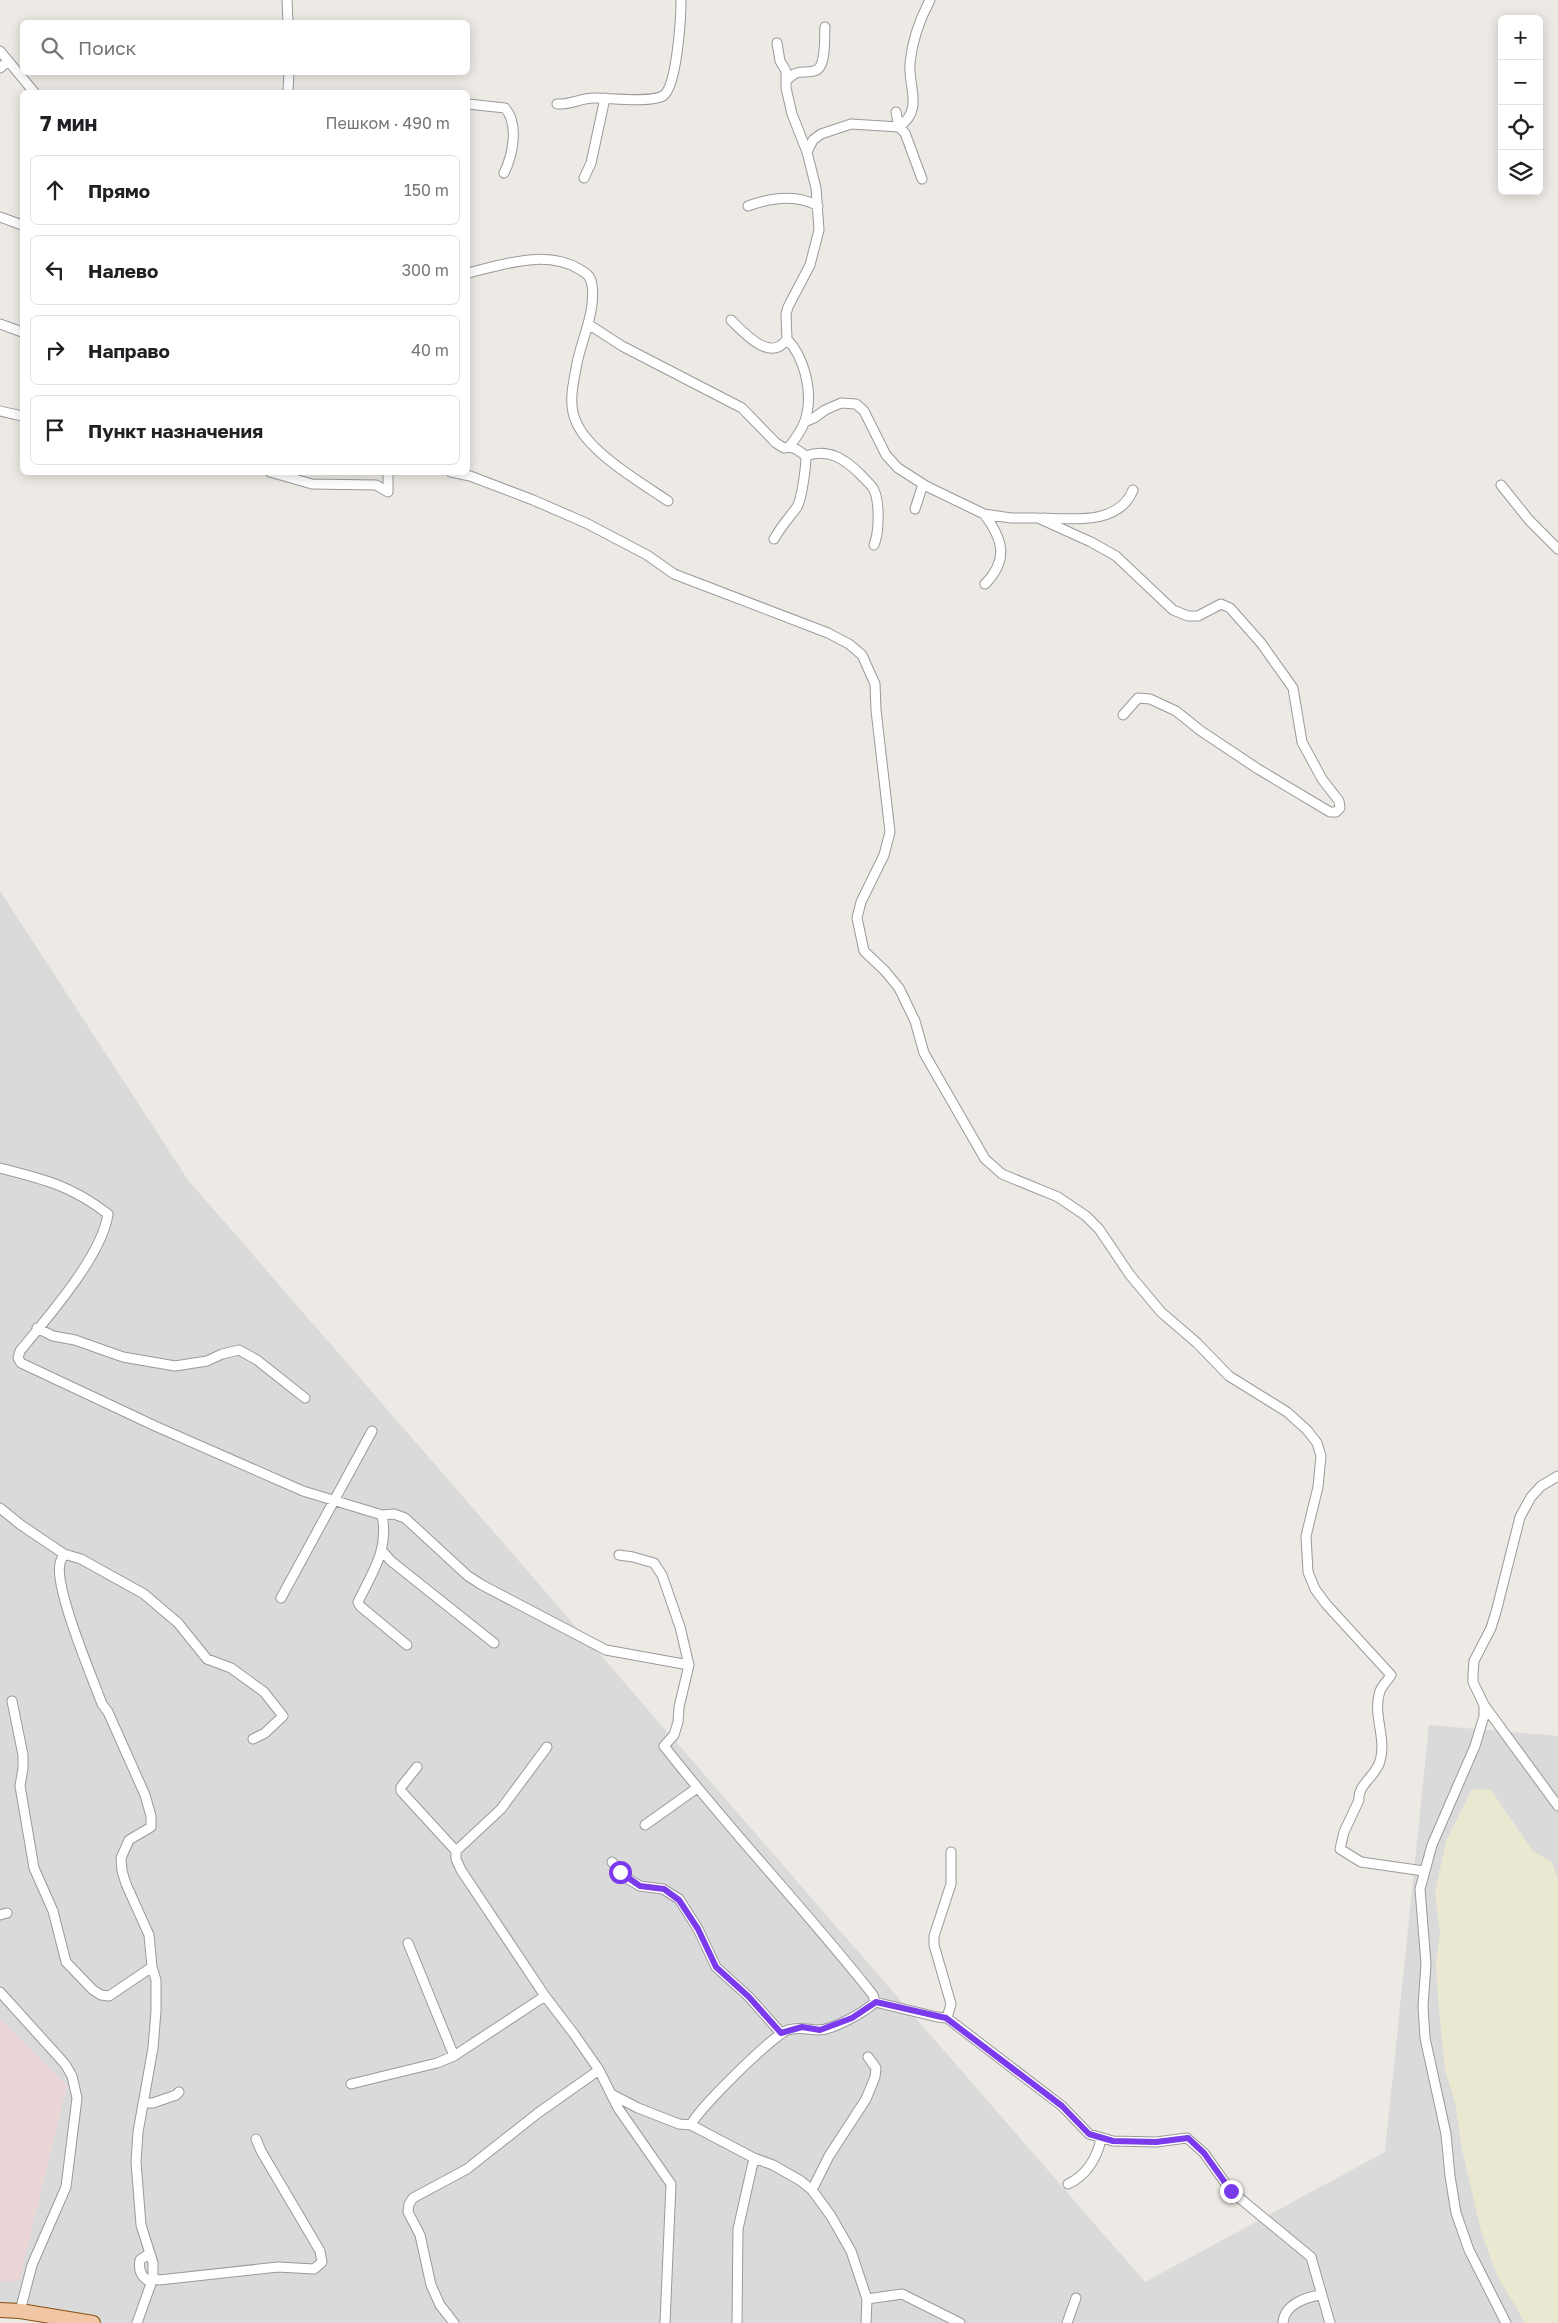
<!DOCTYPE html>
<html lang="ru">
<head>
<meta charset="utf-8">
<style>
	body { margin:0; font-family:"Golos Text",sans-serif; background:#f6f6f6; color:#202124 }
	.controls { position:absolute; right:15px; top:15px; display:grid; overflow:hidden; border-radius:8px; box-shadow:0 2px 12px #0003 }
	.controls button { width:45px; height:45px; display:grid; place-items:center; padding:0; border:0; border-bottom:1px solid #e0e0e0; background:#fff; color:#202124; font:25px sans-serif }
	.stop { position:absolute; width:15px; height:15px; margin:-11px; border:4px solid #7c3aed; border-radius:50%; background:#fff }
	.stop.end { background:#7c3aed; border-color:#fff; box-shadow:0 1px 5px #0008 }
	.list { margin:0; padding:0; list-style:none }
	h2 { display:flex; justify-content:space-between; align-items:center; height:65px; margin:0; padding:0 20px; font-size:21px }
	h2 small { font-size:16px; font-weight:400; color:#757577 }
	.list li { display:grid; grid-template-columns:32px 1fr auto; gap:15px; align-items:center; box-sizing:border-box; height:70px; margin:0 10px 10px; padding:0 10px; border:1px solid #e0e0e0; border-radius:8px }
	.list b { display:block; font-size:19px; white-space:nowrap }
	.list em { font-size:16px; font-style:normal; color:#757577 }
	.icon { flex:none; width:28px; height:28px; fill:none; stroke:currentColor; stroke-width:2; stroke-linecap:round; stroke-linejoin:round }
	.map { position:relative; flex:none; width:1558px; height:2323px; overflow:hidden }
	.search { position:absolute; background:#fff; box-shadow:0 2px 12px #0003; left:20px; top:20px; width:450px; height:55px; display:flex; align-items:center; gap:12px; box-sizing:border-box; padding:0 18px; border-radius:8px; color:#757577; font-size:19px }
	.panel { position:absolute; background:#fff; box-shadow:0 2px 12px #0003; left:20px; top:90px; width:450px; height:385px; border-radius:8px }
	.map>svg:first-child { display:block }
</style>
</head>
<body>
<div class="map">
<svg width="1558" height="2323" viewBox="0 0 1558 2323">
	<rect width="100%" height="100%" fill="#ede9e4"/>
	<path fill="#dbdada" d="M0 891 188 1180 1145 2282 1385 2152 1429 1725 1558 1736V2323H77L0 2315Z"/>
	<path fill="#ecd5d7" d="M0 2018 67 2085 19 2281H0Z"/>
	<path fill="#eae8d1" d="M1472 1789 1491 1790 1533 1851 1552 1862 1558 1879V2323H1524L1518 2310 1498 2278 1481 2231 1462 2149 1455 2103 1445 2070 1438 1998 1436 1963 1440 1933 1435 1893 1446 1841Z"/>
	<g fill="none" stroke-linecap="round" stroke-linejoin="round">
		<defs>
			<path id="minor" d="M287 0 288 22
				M777 43 780 61 786 71V88L792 114 807 152
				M0 51 34 92
				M0 68 8 61
				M786 81C799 68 800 74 814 71 827 69 824 37 825 27
				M288 92 289 72
				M468 104 505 108C519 124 513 155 504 173
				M557 104C570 105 581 98 594 98 611 98 649 103 663 96 677 87 681 17 681 0
				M896 112 899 127C924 109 908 88 910 63 912 42 920 19 930 0
				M584 178 591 163 605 98
				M748 206C770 198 797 194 818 206
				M0 217 22 225
				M468 273C502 265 545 249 579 269 586 273 591 276 592 285 596 310 582 339 577 363 574 381 568 401 575 419 586 451 640 482 668 501
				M731 320C745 334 771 363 787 339
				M0 324 22 332
				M588 324 622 346 742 408 776 443 784 448 789 447C797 437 805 426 807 413 812 389 804 357 787 339L786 314 788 307 810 265 819 230 816 188 807 152 813 140 821 134 851 124 899 127 905 133 922 179
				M0 411 22 416
				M805 422 814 418 825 410 841 403 856 404 864 411 886 455 898 468 926 486 984 514 1011 518H1038L1091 542 1116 556 1173 610 1188 616H1198L1221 604 1230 608 1261 643 1293 688 1302 742 1322 779 1339 801 1340 808 1336 812H1330L1258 769 1201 731 1176 711 1150 699 1138 698 1123 715
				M806 456C829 448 845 459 861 475 865 480 872 485 874 490 880 503 879 533 874 545
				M270 472 312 484 376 485 388 492V472
				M451 472 470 476 533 500 586 523 647 555 674 574 828 633 849 644 862 655 875 684 876 710 890 832 884 855 861 902 857 918 864 951 885 971 899 988 915 1021 924 1053 985 1159 1002 1174 1058 1197 1086 1216 1099 1229 1130 1275 1161 1312 1197 1343 1229 1376 1287 1412 1307 1430 1317 1443 1321 1456 1318 1487 1306 1536 1308 1572 1315 1589 1326 1604 1391 1675C1388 1680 1382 1686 1380 1691 1372 1714 1387 1738 1380 1761 1377 1775 1357 1785 1359 1800L1344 1832 1340 1849 1361 1862 1424 1871
				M1501 485 1529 520 1558 549
				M915 509 923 484
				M984 514C1003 539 1009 560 985 584
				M1043 518C1073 519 1119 525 1133 490
				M774 539C782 525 789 518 797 507 802 499 806 466 806 456L796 449 788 447
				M0 1168C44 1179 72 1186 108 1214 102 1256 47 1318 20 1351L18 1358 21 1363 155 1426 303 1491 382 1515 394 1514 405 1518 468 1576 482 1585 606 1650 689 1665
				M37 1328 53 1336 75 1340 123 1357 175 1366 207 1361 222 1354 239 1350 257 1360 305 1398
				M1558 1476 1541 1486 1531 1497 1520 1517 1496 1612 1491 1628 1474 1661 1473 1675V1682L1484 1705 1558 1806
				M0 1508 21 1525 64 1554C63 1557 60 1561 60 1564 54 1587 92 1677 102 1704L108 1712 145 1795 151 1816V1827L129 1840 121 1858 122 1871 126 1884 149 1935 152 1967 156 1980V2011L153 2048 138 2132 136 2162 141 2225 153 2263V2278L137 2323
				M382 1515C389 1550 373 1571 358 1602L360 1606 407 1645
				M383 1552 391 1561 494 1643
				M64 1554 81 1559 144 1594 178 1623 207 1659 231 1668 264 1692 283 1716 265 1733 253 1739
				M619 1555 633 1557 654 1563 662 1575 680 1627 689 1665 679 1707 678 1722 674 1735 664 1746C731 1832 806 1910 873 1995L875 2002
				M281 1598 372 1431
				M12 1701 23 1755V1768L20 1786 34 1868 53 1911 66 1962 93 1990 101 1995 109 1996 152 1967
				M1484 1705V1716L1475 1746 1432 1845 1420 1889 1426 1964 1423 2006 1425 2038 1446 2134 1450 2176 1456 2213 1469 2250 1506 2323
				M417 1767 401 1787V1791L456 1851V1859L461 1870 545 1996 574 2034 599 2070 618 2108 671 2184 665 2323
				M645 1825 697 1788
				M456 1851 501 1809 547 1747
				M612 1862 628 1879 640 1886 663 1889 679 1899 698 1929 716 1967 749 1997 781 2033
				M0 1915 7 1913
				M408 1943 454 2056
				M0 1992 65 2064 72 2076 77 2098 66 2187 32 2265 20 2311
				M875 2002 937 2017 947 2018 1062 2106 1089 2134 1113 2141 1156 2142 1187 2138 1204 2153 1231 2191 1311 2257 1330 2323
				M947 2018 951 2004 934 1945V1936L951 1884V1852
				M351 2084 437 2063 454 2056 545 1996
				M613 2095 638 2108 679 2124 691 2125 754 2158 773 2165 801 2181 812 2190 831 2216 851 2251 867 2299 866 2323
				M143 2103H153L176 2095 179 2092
				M691 2125C697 2110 773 2035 788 2030 801 2026 806 2030 818 2030 833 2030 865 2012 875 2002
				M1068 2184C1086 2176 1097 2158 1101 2139
				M812 2190 829 2156 866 2099 875 2077 876 2068 868 2057
				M150 2253 140 2260C138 2271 142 2278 151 2282
				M153 2278 159 2280 278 2267 314 2269 322 2262 320 2251 261 2151 256 2139
				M867 2299 902 2294 960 2323
				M454 2323 440 2305 431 2285 420 2235 408 2212 409 2204 413 2198 467 2169 538 2113 599 2070
				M737 2323 738 2229 754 2158
				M1067 2323 1076 2298
				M1283 2323C1284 2305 1305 2297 1321 2295"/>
			<path id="primary" d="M0 2310 20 2311 93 2323"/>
		</defs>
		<use href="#minor" stroke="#9a9a9a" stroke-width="11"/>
		<use href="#primary" stroke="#854f11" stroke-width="16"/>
		<use href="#minor" stroke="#fff" stroke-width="9"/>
		<use href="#primary" stroke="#f1c6a5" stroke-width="14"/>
	</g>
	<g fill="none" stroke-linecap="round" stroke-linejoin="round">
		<path stroke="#7c3aed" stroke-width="6" d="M620 1872 640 1886 664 1889 679 1900 698 1929 716 1967 749 1997 781 2033 802 2027 820 2030 852 2018 876 2002 946 2018 1062 2106 1089 2134 1113 2141 1156 2142 1188 2138 1204 2153 1231 2191"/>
	</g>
</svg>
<div class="controls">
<button>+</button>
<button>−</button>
<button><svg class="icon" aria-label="locate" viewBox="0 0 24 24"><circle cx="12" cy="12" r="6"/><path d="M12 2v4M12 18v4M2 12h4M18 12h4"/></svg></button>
<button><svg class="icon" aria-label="layers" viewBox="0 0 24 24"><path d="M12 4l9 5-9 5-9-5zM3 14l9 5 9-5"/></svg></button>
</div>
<div class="stop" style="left:620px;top:1872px"></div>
<div class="stop end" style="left:1231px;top:2191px"></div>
<div class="search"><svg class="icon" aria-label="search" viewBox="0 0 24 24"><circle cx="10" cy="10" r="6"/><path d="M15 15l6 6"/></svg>Поиск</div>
<section class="panel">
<h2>7 мин<small>Пешком · 490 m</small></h2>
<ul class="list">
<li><svg class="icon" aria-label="ahead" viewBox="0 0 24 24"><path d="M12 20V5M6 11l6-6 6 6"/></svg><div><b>Прямо</b></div><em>150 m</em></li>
<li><svg class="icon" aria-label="left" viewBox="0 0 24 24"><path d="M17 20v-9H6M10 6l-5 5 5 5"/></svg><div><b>Налево</b></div><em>300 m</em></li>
<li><svg class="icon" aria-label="right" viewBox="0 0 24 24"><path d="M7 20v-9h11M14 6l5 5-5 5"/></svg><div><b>Направо</b></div><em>40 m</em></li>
<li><svg class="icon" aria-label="arrive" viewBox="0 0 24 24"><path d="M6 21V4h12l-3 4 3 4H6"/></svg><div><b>Пункт назначения</b></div></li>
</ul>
</section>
</div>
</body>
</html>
